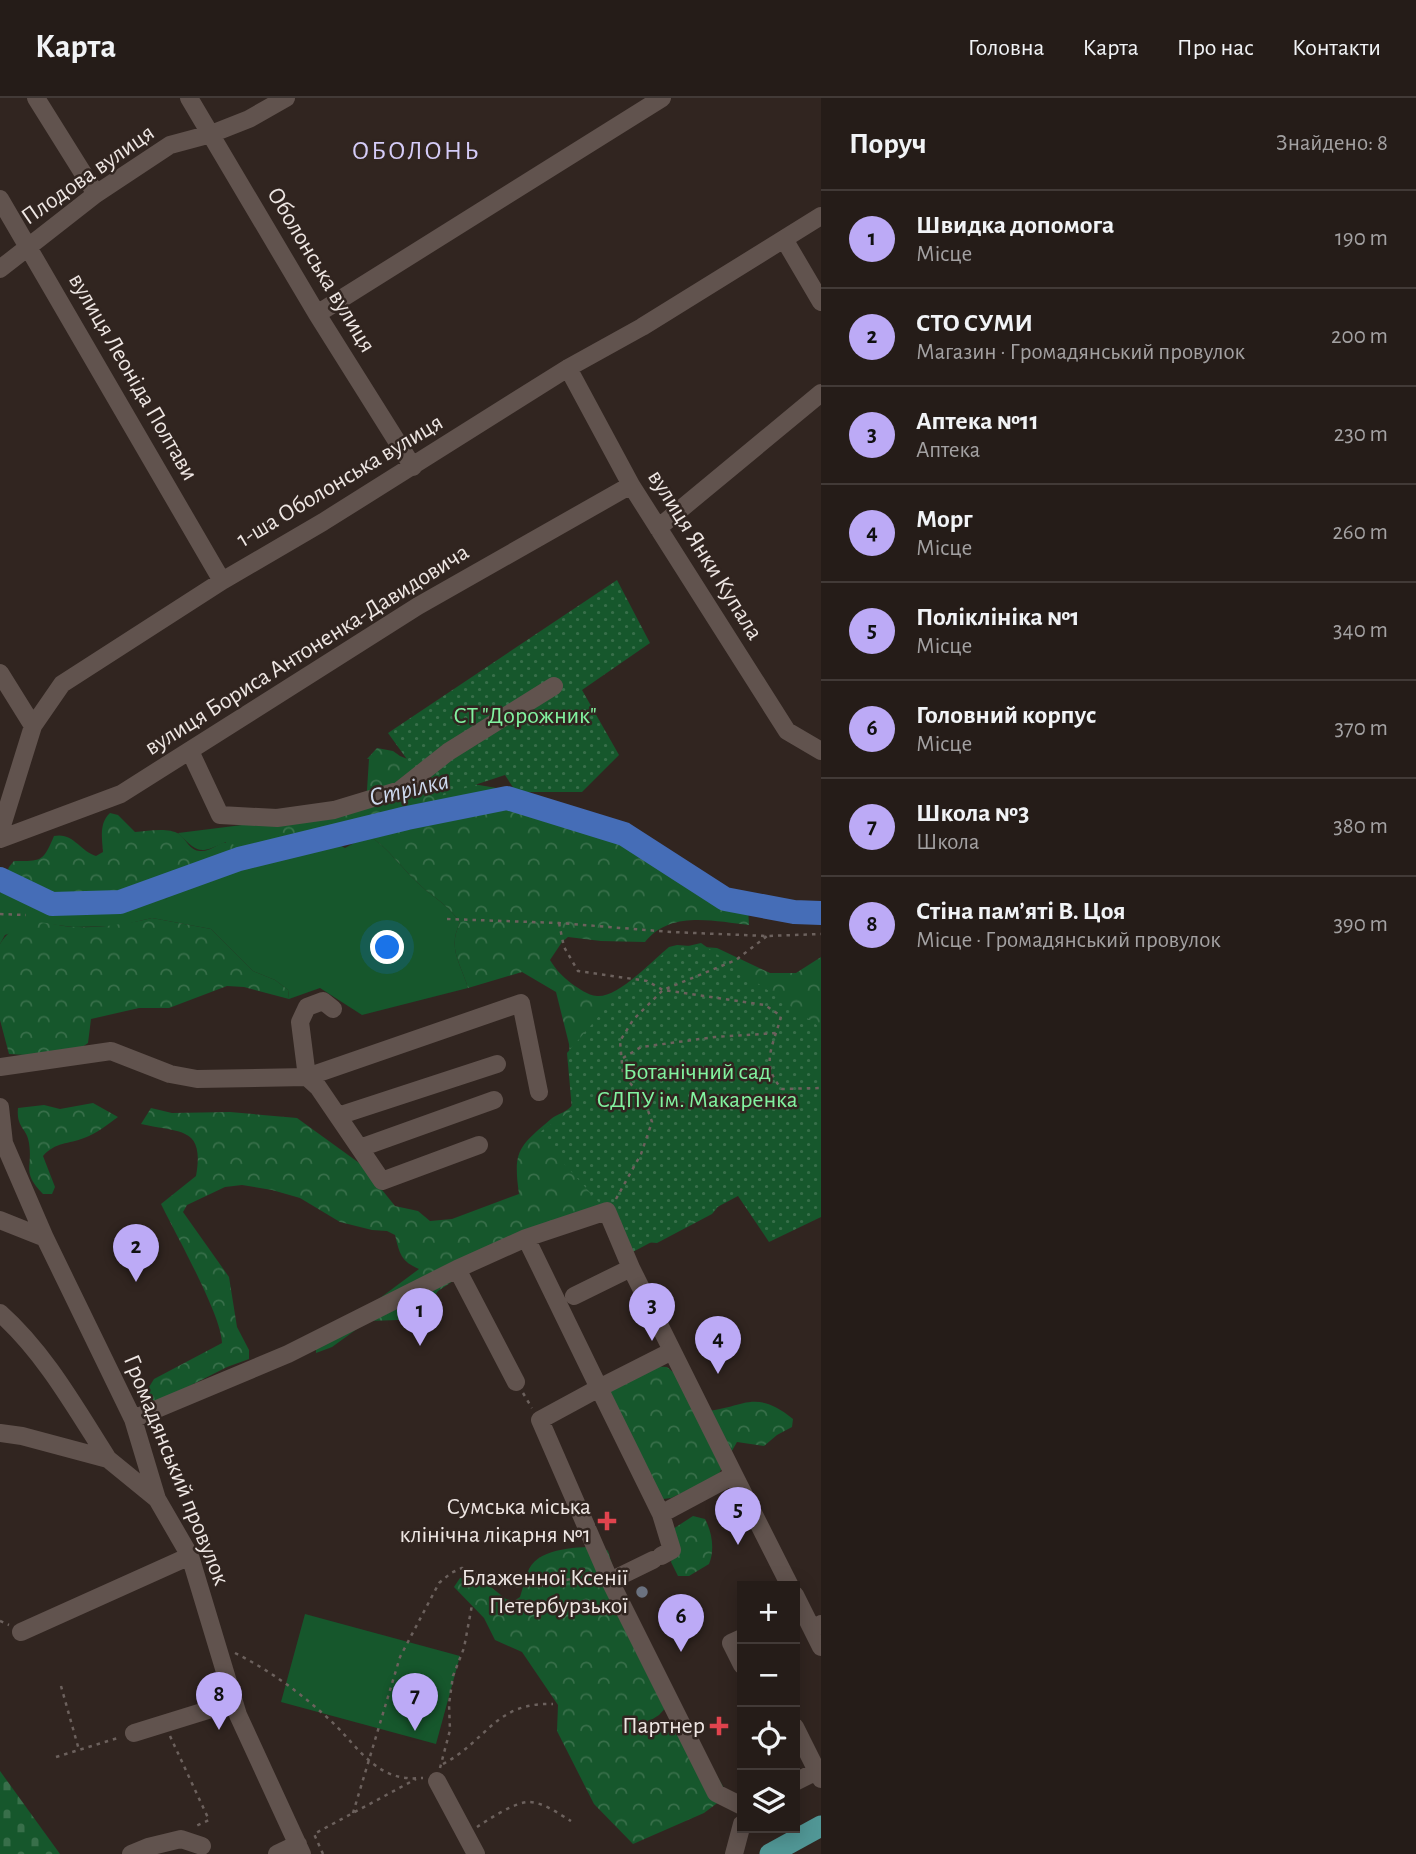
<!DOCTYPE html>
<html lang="uk">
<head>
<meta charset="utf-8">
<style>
	body { margin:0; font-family:"Alegreya Sans",sans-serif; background:#2d2521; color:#f1f3f6 }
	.controls { position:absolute; right:21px; bottom:21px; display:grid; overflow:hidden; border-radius:0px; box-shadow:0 4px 18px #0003 }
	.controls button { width:63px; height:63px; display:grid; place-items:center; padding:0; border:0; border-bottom:2px solid #423a37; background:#251c18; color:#f1f3f6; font:35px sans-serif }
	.you { position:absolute; left:388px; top:850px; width:24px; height:24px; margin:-18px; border:5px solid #fff; border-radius:50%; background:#1a73e8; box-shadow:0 0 0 10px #1a73e833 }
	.badge { display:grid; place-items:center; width:46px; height:46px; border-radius:50%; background:#bcaaf6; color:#111; font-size:23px; font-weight:700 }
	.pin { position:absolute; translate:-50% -58px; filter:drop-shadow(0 2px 4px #0008) }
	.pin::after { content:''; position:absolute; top:37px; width:24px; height:21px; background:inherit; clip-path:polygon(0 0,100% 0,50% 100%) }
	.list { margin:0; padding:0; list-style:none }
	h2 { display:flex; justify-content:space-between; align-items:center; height:91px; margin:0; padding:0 28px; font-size:30px }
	h2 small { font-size:23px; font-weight:400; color:#a3a1a2 }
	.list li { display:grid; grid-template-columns:46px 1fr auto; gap:21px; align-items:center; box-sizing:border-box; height:98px; padding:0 28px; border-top:2px solid #423a37 }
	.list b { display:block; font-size:26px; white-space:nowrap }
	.list p { margin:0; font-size:23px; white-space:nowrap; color:#a3a1a2 }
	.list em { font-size:23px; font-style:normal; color:#a3a1a2 }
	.icon { flex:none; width:38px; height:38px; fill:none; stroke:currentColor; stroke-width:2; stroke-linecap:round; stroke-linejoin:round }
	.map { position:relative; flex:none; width:821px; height:1756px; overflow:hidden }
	header { display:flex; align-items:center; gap:42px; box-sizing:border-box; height:98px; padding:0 35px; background:#251c18; border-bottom:2px solid #423a37 }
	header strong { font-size:33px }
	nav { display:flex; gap:38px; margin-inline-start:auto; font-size:24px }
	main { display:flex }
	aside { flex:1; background:#251c18 }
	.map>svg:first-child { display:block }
</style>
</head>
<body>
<header>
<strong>Карта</strong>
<nav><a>Головна</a><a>Карта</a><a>Про нас</a><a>Контакти</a></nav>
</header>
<main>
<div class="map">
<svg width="821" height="1756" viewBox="0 0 821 1756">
	<defs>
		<pattern id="forest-crowns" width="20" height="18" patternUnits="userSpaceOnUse" patternTransform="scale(1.75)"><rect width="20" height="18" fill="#16572c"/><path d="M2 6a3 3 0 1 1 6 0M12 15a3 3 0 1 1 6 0" fill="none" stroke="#386f4a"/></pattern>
		<pattern id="cemetery-stones" width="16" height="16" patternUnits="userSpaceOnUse" patternTransform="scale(1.75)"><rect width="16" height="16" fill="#16572c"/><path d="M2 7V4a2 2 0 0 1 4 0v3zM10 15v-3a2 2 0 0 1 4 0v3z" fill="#386f4a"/></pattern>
		<pattern id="garden-dots" width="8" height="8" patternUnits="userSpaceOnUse" patternTransform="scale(1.75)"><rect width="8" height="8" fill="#16572c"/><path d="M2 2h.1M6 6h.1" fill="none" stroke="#386f4a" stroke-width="1.8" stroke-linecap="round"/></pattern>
	</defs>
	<rect width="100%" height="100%" fill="#312520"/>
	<path fill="#16572c" d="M290 721 345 750 368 737C389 750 402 771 420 787 434 800 450 808 460 825 447 850 461 866 468 890L362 917 320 890 289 901 288 892 275 882 253 873 211 831 152 820 118 828 73 829 41 825 5 837 0 846V796L3 784 12 797 165 802 178 791 226 772V744C199 756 199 756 178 735Z
		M305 1516 460 1558 436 1646 281 1604Z"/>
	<path fill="url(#forest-crowns)" d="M377 650 393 653 400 658 467 685 537 697 594 724 656 748 681 770 748 809 749 827C714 823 670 812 645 844L601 843 568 839 562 844 550 862C556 872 562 878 572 886 580 891 587 897 597 898 618 900 653 862 669 849L677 847 717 850 770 875H796L821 859V985L712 1116 657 1145 632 1143 623 1120 522 1137 438 1193 433 1200 405 1218 398 1222 368 1223 332 1249 316 1255V1235L368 1209 419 1171C401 1163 400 1157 395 1137L387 1133 372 1132 340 1124 300 1100 272 1092 242 1087 225 1089 187 1107 183 1114 229 1179 237 1229 249 1252V1261L227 1269 156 1305 148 1302 146 1294 154 1281 222 1245C222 1218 175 1135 161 1106L196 1078C205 1028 180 1035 141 1026L151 1010 172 1015 230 1014 297 1020 362 1067 395 1108 418 1113 430 1123 452 1121 519 1096C513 1053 518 1049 551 1021 558 1015 567 1015 573 1006L569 946 556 894 522 874 468 890C461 866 447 850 460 825 450 808 434 800 420 787 402 771 389 750 368 737 330 757 319 750 281 734L283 726 364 700 367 692 369 661H367Z
		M110 715 118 717 135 734C148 733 168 729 179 736 186 741 190 753 200 753 217 754 223 734 240 752L226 771 178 791 165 802 126 814 81 818 40 812 12 797 3 784 9 769 14 763C42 763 43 764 54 738 73 734 80 753 96 758L103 754C102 740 99 725 110 715Z
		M152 820 211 831 253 873 275 882 288 892 289 901 244 889 227 888 169 910H139L91 921 88 945C65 963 35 957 9 956L0 922V846C5 837 15 829 25 826 41 821 59 829 75 829 102 830 126 826 152 820Z
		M93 1005 118 1019C108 1026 96 1036 84 1040 69 1046 55 1044 43 1058L55 1089 52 1096H43C21 1073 33 1071 29 1045 27 1030 16 1030 18 1010L44 1007 60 1011Z
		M647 1268 667 1269 673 1274 699 1313C740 1314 752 1287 793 1321L792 1329 777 1337 764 1348 737 1344 717 1379 671 1400 663 1401 608 1293Z
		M693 1418 705 1421C712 1434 715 1452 709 1466L689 1478H678L671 1464 676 1445 673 1431Z
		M602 1448 608 1453 615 1476 609 1497 614 1512 636 1529 670 1605 659 1617 640 1629C657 1638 679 1630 695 1640L728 1697 704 1715 633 1746 594 1706 557 1633 558 1607 522 1554 495 1542 484 1520 454 1489 460 1480 487 1486 506 1501 514 1503 520 1499C523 1490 525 1480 529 1471 541 1448 580 1450 602 1448Z"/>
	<path fill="url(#cemetery-stones)" d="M0 1673 60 1756H0Z"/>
	<path fill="url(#garden-dots)" d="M617 482 650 545 582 592 619 657 582 694H516L505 677 435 700 388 635Z
		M701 845 821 930V1119L769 1144 738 1098 629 1156 616 1123 537 1036 572 1012 567 955 618 896 667 853Z"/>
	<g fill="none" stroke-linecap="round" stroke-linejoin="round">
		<path stroke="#456db7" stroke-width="24" d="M0 781 52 806 120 804 239 761 407 720 507 700 624 736 725 801 794 814 821 815"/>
		<path stroke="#6c615d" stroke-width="2.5" stroke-dasharray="3.5 5" stroke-linecap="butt" d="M0 816 26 817
			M447 821 559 825 671 834 767 838 821 836
			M559 825 564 849 578 873 647 883 663 892 765 907 781 918C774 947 759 966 782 991L821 990
			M623 960 641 949 715 939 777 935
			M616 1101 641 1056 652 1024 644 1001 623 977 620 943 633 922 663 892 736 862 767 838
			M523 1295 532 1310
			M0 1523 9 1527
			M235 1555C271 1573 302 1596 331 1623 354 1644 372 1677 407 1680 412 1681 417 1680 423 1680
			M61 1588 79 1652
			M170 1638 209 1722 196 1728
			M56 1659 121 1639
			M443 1666C488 1642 495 1604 553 1606
			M440 1670 450 1632 449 1606 453 1578 464 1550 472 1507
			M353 1715 400 1559 439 1485 451 1475 462 1470 512 1488H540L592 1476
			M477 1729C489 1721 515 1704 529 1704 543 1704 559 1716 571 1723
			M323 1756 314 1736 416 1681"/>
		<path stroke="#61534e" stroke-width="18" d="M36 0 96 96
			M189 0 317 216 413 369
			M0 101 222 483
			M784 141 821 204
			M0 171 96 96 170 47 211 36 249 21 286 0
			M317 216 662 0
			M568 270 631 387 787 633 821 653
			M658 430 821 295
			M0 575 33 628
			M190 653 220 717 277 720 334 712 400 692 448 654 554 588
			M0 734 33 628 62 586 222 483 323 424 568 270 642 229 821 118
			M0 741 121 696 418 508 631 387
			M333 911 323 903 307 909 300 924 307 979 521 905 539 994
			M0 969 111 953 170 976 197 981 307 979 318 989 382 1083 479 1047
			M0 1009 4 1045 45 1140 133 1321 157 1401 190 1458 238 1617 302 1756
			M338 1018 497 966
			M360 1050 494 1002
			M0 1122 45 1140
			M526 1140 599 1290 672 1253
			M457 1171 516 1284
			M574 1198 631 1170 734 1377
			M0 1215C45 1255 76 1311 108 1361
			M133 1321 288 1256 457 1171 526 1140 607 1113 631 1170
			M0 1335 22 1338 108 1361 157 1401
			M661 1458 672 1452 661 1416
			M610 1483 653 1462
			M795 1497 812 1531
			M821 1526 812 1531 821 1549
			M21 1534 190 1458
			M742 1540 731 1545 742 1567
			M795 1629 821 1681
			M134 1635 234 1604
			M437 1683 476 1756
			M795 1684 817 1673
			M742 1708 716 1695 610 1483 540 1322 599 1290 661 1416 734 1377 790 1488
			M131 1756 148 1749 181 1741 202 1748
			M277 1756 298 1746
			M734 1756 742 1726"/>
		<path stroke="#519796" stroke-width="21" d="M770 1756 821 1728"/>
	</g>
	<g fill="#e0444e" stroke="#312520" stroke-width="2.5">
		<path d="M603.5 1412.5h7v7h7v7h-7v7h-7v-7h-7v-7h7z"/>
		<path d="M715.5 1617.5h7v7h7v7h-7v7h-7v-7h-7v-7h7z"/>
	</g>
	<circle fill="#6b7280" stroke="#312520" stroke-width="2.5" cx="642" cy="1494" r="7"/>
	<g text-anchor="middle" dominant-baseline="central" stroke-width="5" stroke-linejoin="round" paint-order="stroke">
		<g font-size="24" fill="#eee6e3" stroke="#312520">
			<text transform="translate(88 77) rotate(-35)">Плодова вулиця</text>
			<text transform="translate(321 172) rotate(59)">Оболонська вулиця</text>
			<text transform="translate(133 279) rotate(60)">вулиця Леоніда Полтави</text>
			<text transform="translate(340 383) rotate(-31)">1-ша Оболонська вулиця</text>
			<text transform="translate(705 457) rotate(58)">вулиця Янки Купала</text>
			<text transform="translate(307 552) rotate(-32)">вулиця Бориса Антоненка-Давидовича</text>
			<text transform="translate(176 1372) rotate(68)">Громадянський провулок</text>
		</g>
		<g font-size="24" fill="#82f3a0" stroke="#312520">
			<text x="525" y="618">СТ "Дорожник"</text>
			<text x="697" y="974">Ботанічний сад<tspan x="697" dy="28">СДПУ ім. Макаренка</tspan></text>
		</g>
		<g font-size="24" fill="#eee6e3" stroke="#312520" text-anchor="end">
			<text x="591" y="1409">Сумська міська<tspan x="591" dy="28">клінічна лікарня №1</tspan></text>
			<text x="628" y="1480">Блаженної Ксенії<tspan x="628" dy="28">Петербурзької</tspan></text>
			<text x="705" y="1628">Партнер</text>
		</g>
		<g font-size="26" letter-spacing="2" fill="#d5ccf8" stroke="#312520">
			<text x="416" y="53">ОБОЛОНЬ</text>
		</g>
		<g font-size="26" font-style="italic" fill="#cdd9ee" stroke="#312520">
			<text transform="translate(409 691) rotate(-13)">Стрілка</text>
		</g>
	</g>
</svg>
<div class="controls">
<button>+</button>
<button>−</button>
<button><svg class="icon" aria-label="locate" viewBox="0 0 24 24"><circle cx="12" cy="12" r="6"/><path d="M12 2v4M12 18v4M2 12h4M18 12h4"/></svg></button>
<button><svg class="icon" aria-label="layers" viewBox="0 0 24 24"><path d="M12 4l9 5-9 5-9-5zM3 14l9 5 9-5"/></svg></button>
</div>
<div class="you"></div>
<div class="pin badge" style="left:420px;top:1248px">1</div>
<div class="pin badge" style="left:136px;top:1184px">2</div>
<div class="pin badge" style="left:652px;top:1243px">3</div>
<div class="pin badge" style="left:718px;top:1276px">4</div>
<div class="pin badge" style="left:738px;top:1447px">5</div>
<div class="pin badge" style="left:681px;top:1554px">6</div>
<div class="pin badge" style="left:415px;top:1633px">7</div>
<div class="pin badge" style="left:219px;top:1632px">8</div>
</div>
<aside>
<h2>Поруч<small>Знайдено: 8</small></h2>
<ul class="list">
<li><span class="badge">1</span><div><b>Швидка допомога</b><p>Місце</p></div><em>190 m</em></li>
<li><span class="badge">2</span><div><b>СТО СУМИ</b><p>Магазин · Громадянський провулок</p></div><em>200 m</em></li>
<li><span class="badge">3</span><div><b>Аптека №11</b><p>Аптека</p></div><em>230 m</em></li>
<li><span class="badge">4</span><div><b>Морг</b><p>Місце</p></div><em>260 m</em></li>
<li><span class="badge">5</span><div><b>Поліклініка №1</b><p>Місце</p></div><em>340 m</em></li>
<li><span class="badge">6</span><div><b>Головний корпус</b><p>Місце</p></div><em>370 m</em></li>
<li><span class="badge">7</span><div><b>Школа №3</b><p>Школа</p></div><em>380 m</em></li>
<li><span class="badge">8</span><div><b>Стіна пам’яті В. Цоя</b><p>Місце · Громадянський провулок</p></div><em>390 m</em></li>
</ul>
</aside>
</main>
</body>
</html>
